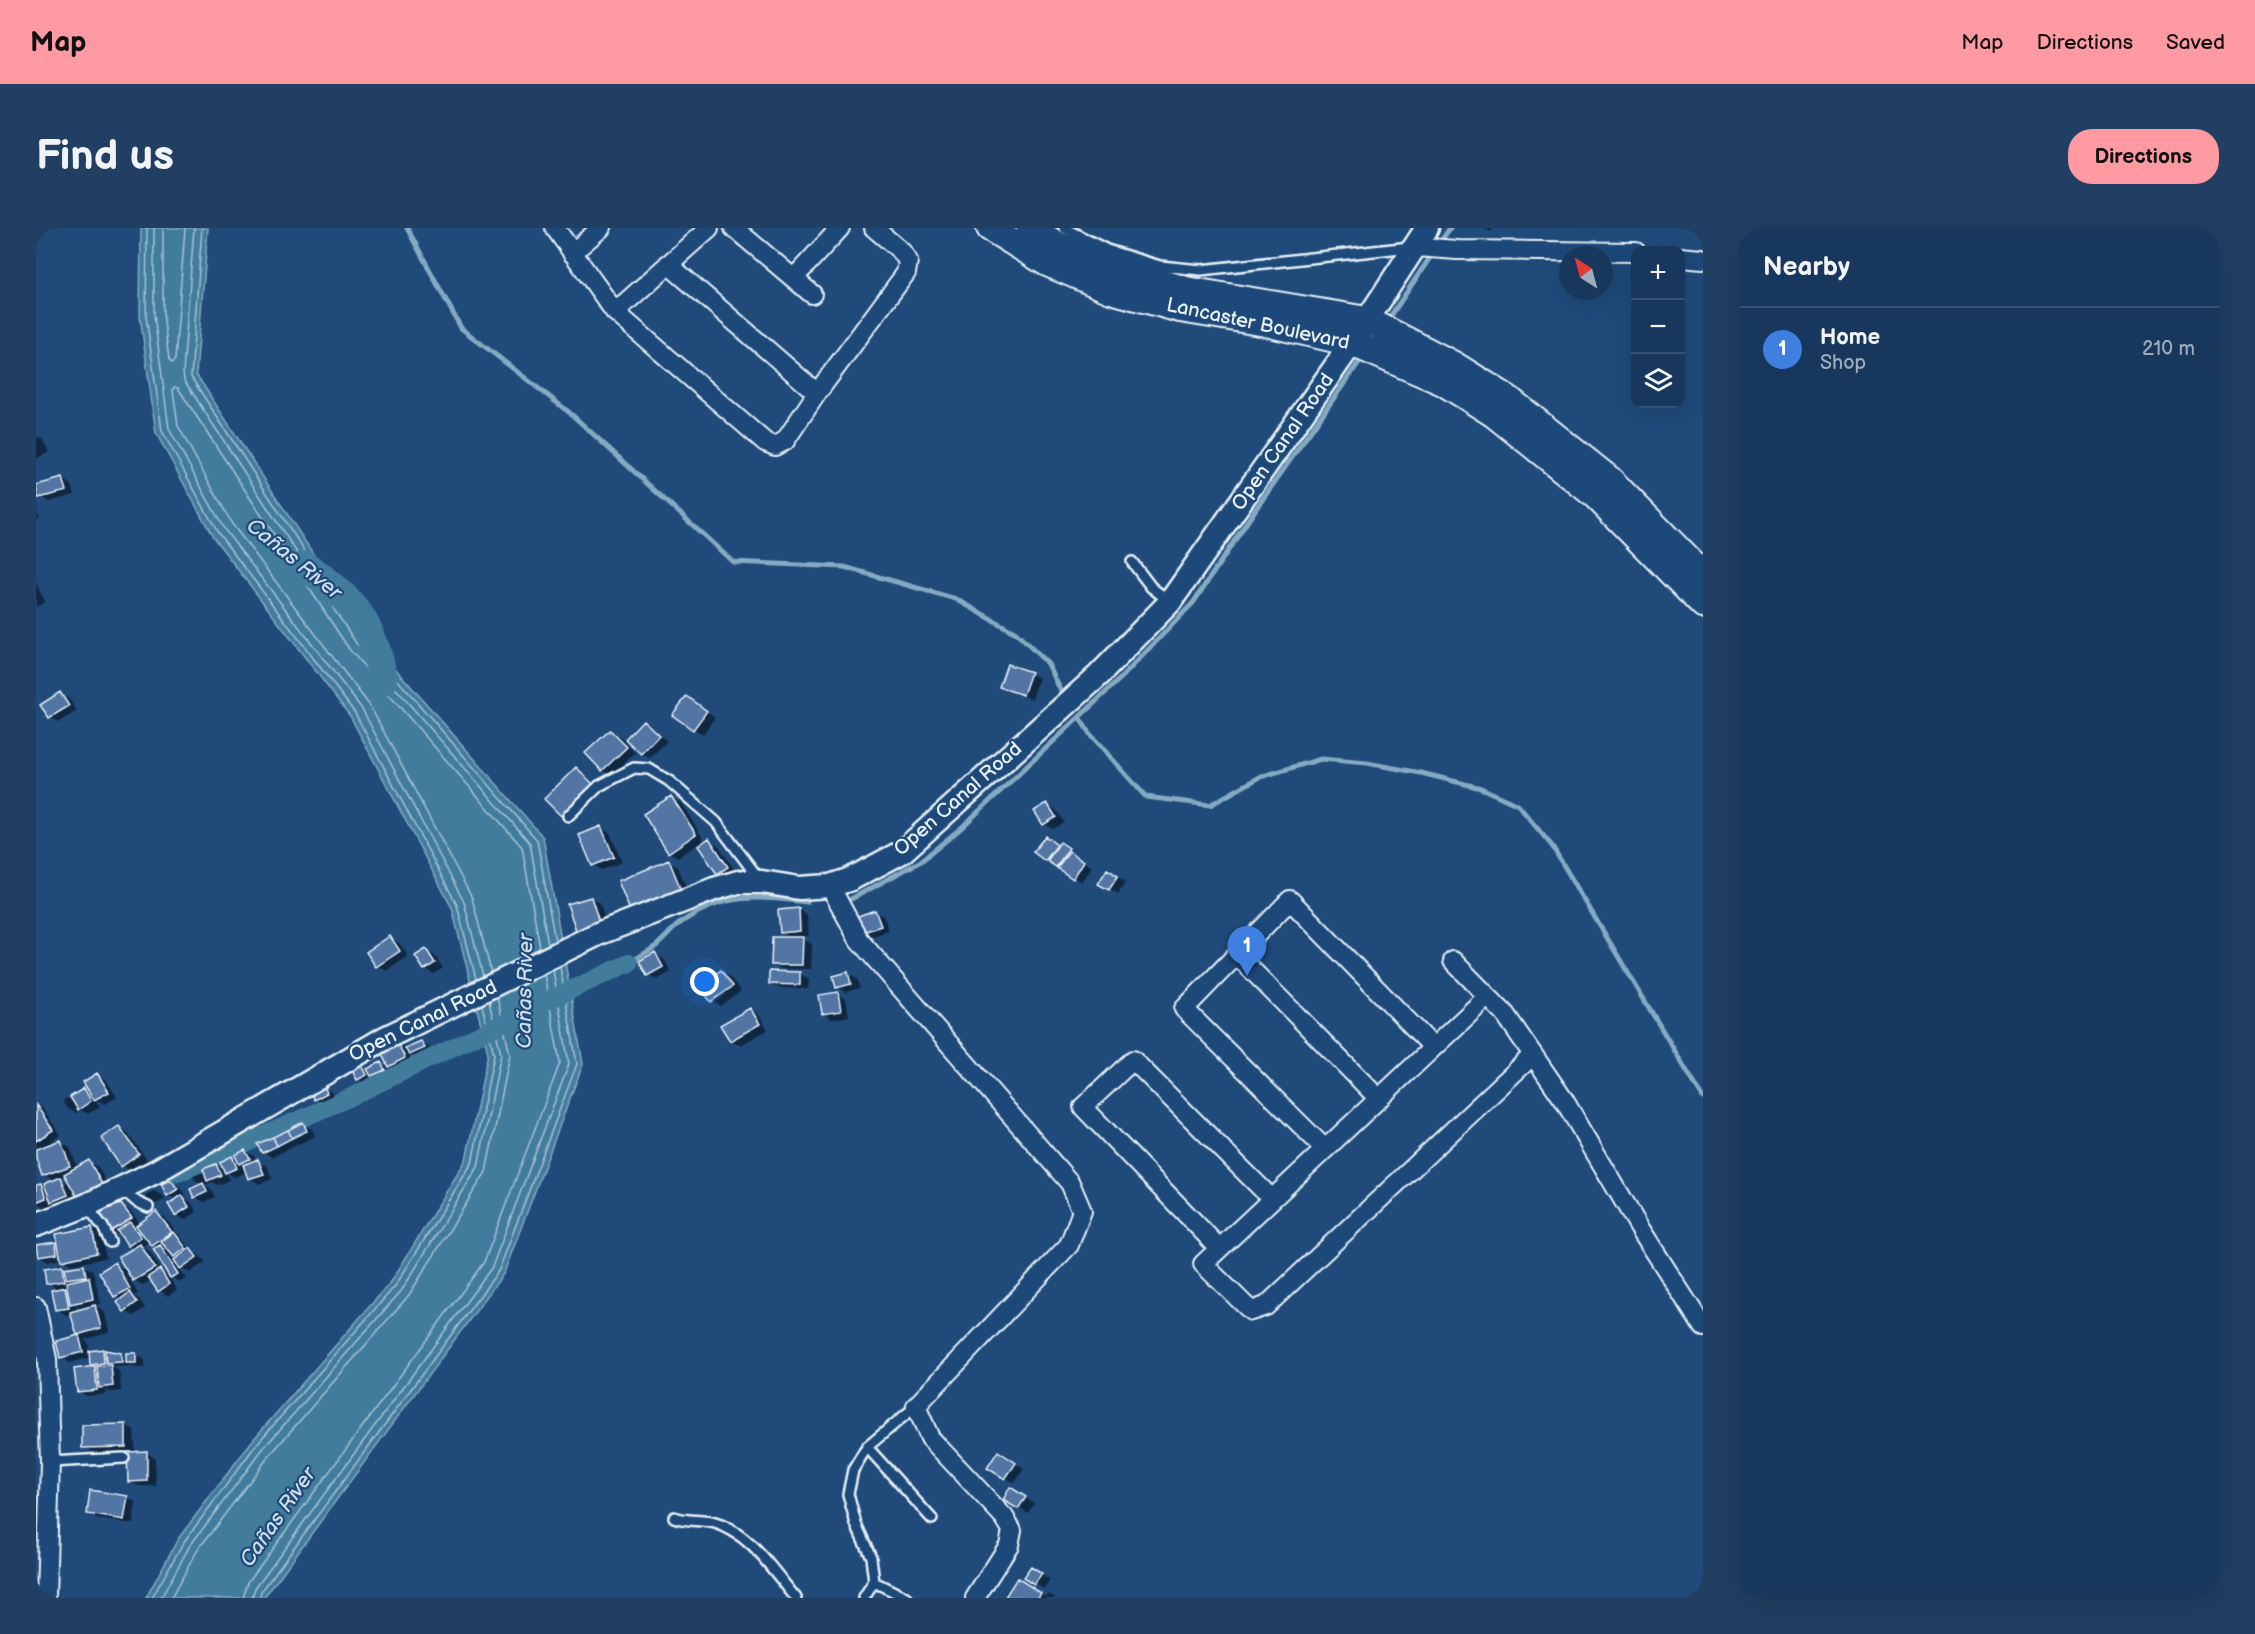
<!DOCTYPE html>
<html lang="en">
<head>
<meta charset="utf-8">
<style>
	body { margin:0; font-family:"Balsamiq Sans",sans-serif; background:#203f62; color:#f1f3f6 }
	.controls { position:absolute; right:18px; top:18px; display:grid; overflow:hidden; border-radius:12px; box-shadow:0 6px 24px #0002 }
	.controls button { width:54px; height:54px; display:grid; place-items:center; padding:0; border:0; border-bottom:2px solid #365272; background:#17385c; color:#f1f3f6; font:30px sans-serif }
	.compass { position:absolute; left:1523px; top:18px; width:54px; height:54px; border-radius:50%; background:#17385c; box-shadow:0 6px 24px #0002; rotate:324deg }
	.you { position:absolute; left:669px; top:754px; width:21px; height:21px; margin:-15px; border:4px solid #fff; border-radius:50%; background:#1a73e8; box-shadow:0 0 0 9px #1a73e833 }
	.badge { display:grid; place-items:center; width:39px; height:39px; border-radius:50%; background:#ff9aa2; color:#fff; font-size:20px; font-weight:700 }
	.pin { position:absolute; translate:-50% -50px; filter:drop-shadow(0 2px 3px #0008) }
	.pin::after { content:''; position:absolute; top:32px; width:21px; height:18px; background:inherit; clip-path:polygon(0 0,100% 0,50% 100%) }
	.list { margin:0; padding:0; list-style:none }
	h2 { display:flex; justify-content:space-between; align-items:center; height:78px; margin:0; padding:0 24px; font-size:26px }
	h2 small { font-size:20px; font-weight:400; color:#9eacbb }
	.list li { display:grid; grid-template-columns:39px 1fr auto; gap:18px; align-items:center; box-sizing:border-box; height:84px; padding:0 24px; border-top:2px solid #365272 }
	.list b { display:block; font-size:22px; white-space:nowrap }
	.list p { margin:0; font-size:20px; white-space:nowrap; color:#9eacbb }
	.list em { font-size:20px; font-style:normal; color:#9eacbb }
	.icon { flex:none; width:33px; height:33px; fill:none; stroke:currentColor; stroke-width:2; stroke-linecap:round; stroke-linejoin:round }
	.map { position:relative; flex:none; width:1667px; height:1370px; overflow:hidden; border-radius:24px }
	header { display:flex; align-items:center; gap:36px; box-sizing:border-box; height:84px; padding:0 30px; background:#ff9aa2; color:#111 }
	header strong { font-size:28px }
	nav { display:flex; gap:33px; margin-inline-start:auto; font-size:21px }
	.intro { display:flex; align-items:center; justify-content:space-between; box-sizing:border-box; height:144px; padding:0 36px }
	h1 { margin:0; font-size:42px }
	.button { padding:15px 27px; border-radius:24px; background:#ff9aa2; color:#111; font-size:21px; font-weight:700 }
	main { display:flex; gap:36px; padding:0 36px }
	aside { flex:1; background:#17385c; border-radius:24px; box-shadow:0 6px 24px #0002 }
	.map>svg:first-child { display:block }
</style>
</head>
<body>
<header>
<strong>Map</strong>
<nav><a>Map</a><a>Directions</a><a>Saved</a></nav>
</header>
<div class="intro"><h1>Find us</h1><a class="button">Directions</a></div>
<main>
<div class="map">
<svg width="1667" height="1370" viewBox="0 0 1667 1370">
	<rect width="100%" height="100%" fill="#1f4a7a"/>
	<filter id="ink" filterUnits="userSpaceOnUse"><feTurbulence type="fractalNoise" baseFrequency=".0167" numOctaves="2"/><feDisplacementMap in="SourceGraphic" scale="12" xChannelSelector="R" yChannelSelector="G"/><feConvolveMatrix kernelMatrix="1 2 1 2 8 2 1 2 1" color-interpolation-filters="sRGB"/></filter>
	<g filter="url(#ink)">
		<path fill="#437b9d" stroke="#85aac1" stroke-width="1.5" d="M105 0H172L160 146 330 407 507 609 547 836 468 1045 228 1370H110L142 1311 216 1213 355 1054 430 932 452 825 416 680 314 488 177 309 120 205 104 88Z"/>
		<path fill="#0007" fill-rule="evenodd" d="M1448 0H1457L1455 4Z
			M0 208 7 212 13 224 0 231Z
			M27 251 36 257 39 267 13 274 4 269Z
			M0 280 3 291H0Z
			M0 355 9 374 0 379Z
			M994 445 1003 450 996 471 965 459Z
			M24 466 33 471 41 483 23 494 14 489Z
			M660 475 679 489 667 506 658 501Z
			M607 494 631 513 614 530 606 525Z
			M575 503 584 509 599 525 576 547 567 542Z
			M540 541 549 546 565 562 535 592 526 587 510 571Z
			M636 570 645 575 668 612 642 629 633 624Z
			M1011 576 1020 582 1028 594 1017 601 1008 596Z
			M565 600 574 605 586 634 566 642 557 637Z
			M673 612 682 617 700 644 691 650 682 645Z
			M1018 615 1033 622 1056 639 1046 654 1010 631Z
			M633 634 642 639 654 669 605 689Z
			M1071 643 1090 654 1082 666 1064 655Z
			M555 670 564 675 572 702 551 709Z
			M762 681 771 687 773 708 763 709 776 716 775 741H746L737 736 757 711 745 704Z
			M839 683 848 689 853 703 837 708 828 703Z
			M354 710 363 715 372 728 351 743 342 738 332 725Z
			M390 723 399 728 407 740 398 746 389 741Z
			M619 726 628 731 635 744 621 752 612 746Z
			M686 743 694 749 705 763 685 778 676 773Z
			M764 746 773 751 772 761 743 760 734 755Z
			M812 746 821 751 824 760 810 764 801 759Z
			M801 765 810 771 813 788 796 791 787 785Z
			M714 781 723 787 732 802 704 817 695 812Z
			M360 813 370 821 385 815 394 820 397 825 383 832 372 825 377 836 362 843 353 838Z
			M345 836 354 841 357 847 345 853 337 848 339 852 331 856 322 851 326 838 332 842Z
			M61 847 70 852 81 869 69 876 59 871 64 879 52 886 45 882 40 885 31 880 27 872 31 870 39 875 48 862 57 868Z
			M288 860 297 865 299 870 288 876 279 871Z
			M0 876 7 881 25 907 7 919 25 914 34 919 42 941 53 934 62 939 75 963 31 947 23 950 35 957 40 972 25 978 20 975 8 979 0 974V959L5 957 12 961 18 953 8 947 0 925Z
			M266 896 276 901 279 908 236 929 227 924Z
			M83 900 92 905 111 932 95 943 86 938Z
			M209 923 218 928 221 933 231 938 236 951 223 956 214 950 211 944 199 949 190 944 193 952 182 957 176 954 168 957 176 962 179 969 168 974 159 969 166 957 159 952 157 947 164 944 171 948 180 937 189 942 196 930 204 935Z
			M135 954 144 959 150 967 146 969 155 974 161 984 149 992 140 987 141 972 132 967Z
			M118 963 127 968 129 972 119 976 110 971 109 967Z
			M85 977 94 983 105 996 120 985 129 990 156 1023 163 1027 169 1034 154 1045 141 1037 150 1051 144 1054 135 1049 122 1020 114 1014 106 1019 113 1023 127 1045 133 1048 141 1062 132 1068 123 1062 116 1052 107 1057 98 1052 84 1030 99 1021 93 1017 86 1007 84 1008 75 1003ZM134 1026 143 1031 139 1033Z
			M56 1000 65 1006 70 1030 35 1037 26 1031 12 1034 3 1028 19 1016 24 1018Z
			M79 1036 88 1041 102 1066 98 1068 103 1071 109 1080 98 1088 89 1083 86 1072 79 1068Z
			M48 1038 57 1043 65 1076 57 1077 68 1083 74 1104 48 1112 52 1114 54 1124 66 1123 71 1125 85 1127 91 1131 100 1127 109 1132V1140H100L94 1136V1138L76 1139 83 1143 85 1163 74 1164 69 1161 70 1166 51 1168 42 1163 40 1142 62 1140 56 1136 55 1129 34 1135 25 1129 22 1115 46 1108 42 1106 36 1086 30 1087 21 1081 23 1062 12 1055 26 1039 28 1041ZM47 1042H50L52 1055 50 1056ZM40 1078 47 1082 41 1084Z
			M89 1197 98 1202 99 1225H110L119 1230 120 1258H102L93 1253V1223L57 1224 48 1219Z
			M972 1230 988 1241 979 1255 954 1240Z
			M975 1261 998 1275 992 1285 969 1271Z
			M91 1269 100 1274 97 1296 61 1291 52 1285Z
			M995 1341 1014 1352 1008 1361 989 1350Z
			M982 1352 1010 1369 1012 1366 1020 1370H974L971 1368Z"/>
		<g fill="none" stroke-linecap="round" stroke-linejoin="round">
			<path stroke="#a6c2d4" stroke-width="1.5" d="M111 0 110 88 126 203 182 305 319 485 421 677 440 751
				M118 0V87L133 201 188 301 326 481 428 674 447 748
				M127 0V86L133 132 136 135 139 132 149 0
				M158 0 147 145 148 152 320 415 494 615 512 716
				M166 0 155 149 326 411 501 612 519 713
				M455 744 436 670 334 478 196 296 142 198 137 162 138 159 142 160 313 421 486 619 504 720
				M116 1370 147 1315 220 1217 360 1057 436 935 458 826 446 777
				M125 1370 153 1319 226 1222 366 1062 442 939 465 826 453 773
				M135 1370 161 1323 233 1228 373 1067 450 944 474 827 461 769
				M207 1370 212 1354 448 1034 524 835 508 746
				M216 1370 219 1360 456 1039 533 836 517 742
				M224 1370 225 1364 463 1042 541 836 524 739"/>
			<path stroke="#85aac1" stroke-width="5" d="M371 0 425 100 534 185 697 334 808 339 920 371 980 405 1012 436 1026 465
				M1407 10 1414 0
				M1354 89 1397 25
				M1043 489 1054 506 1110 569 1174 577 1224 549 1285 531 1331 535 1385 545 1445 560 1482 577 1516 618 1667 870
				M815 671 885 633 925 600 1085 450 1157 375 1219 282 1326 130
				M593 735C602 729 612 724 620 718 629 711 635 702 643 696 687 664 721 668 771 674"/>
			<path stroke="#437b9d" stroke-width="18" d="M513 772 593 735
				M142 945 317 868 467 795"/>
			<path stroke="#437b9d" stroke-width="30" d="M269 338C316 370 337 395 347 452"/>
		</g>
		<path fill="#5274a4" stroke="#e8f1f8" stroke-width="1.5" d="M27 250 31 263 2 270 0 257Z
			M971 436 995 444 987 467 963 459Z
			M24 464 33 478 13 490 4 477Z
			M651 468 671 483 657 502 636 487Z
			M607 492 623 507 605 526 589 511Z
			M574 502 591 519 566 543 549 525Z
			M540 539 557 556 525 588 508 571Z
			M635 568 660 606 632 625 607 586Z
			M1011 575 1020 589 1007 597 998 583Z
			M565 598 578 629 556 638 543 607Z
			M1009 608 1021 617 1009 633 997 624Z
			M673 610 692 639 681 646 662 618Z
			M1024 614 1033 620 1020 639 1011 633Z
			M1033 623 1048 633 1037 651 1021 640Z
			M633 632 646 664 595 685 582 653Z
			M1071 641 1082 648 1073 662 1062 656Z
			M555 669 564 697 541 705 531 676Z
			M763 680 764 703 744 705 742 682Z
			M839 682 845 698 827 704 822 688Z
			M354 708 364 723 340 739 330 724Z
			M736 709H767L766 737H735Z
			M390 721 399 735 388 742 379 728Z
			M619 724 627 739 611 748 603 733Z
			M685 742 697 758 675 774 663 758Z
			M733 743 764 744V757L733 756Z
			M812 744 815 756 800 760 797 748Z
			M802 764 805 783 786 786 783 767Z
			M714 780 724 796 694 813 684 797Z
			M360 812 369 830 352 839 343 820Z
			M385 813 389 820 373 827 369 820Z
			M345 834 349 842 335 848 331 841Z
			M326 837 331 847 321 852 316 842Z
			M61 845 73 864 58 872 47 854Z
			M288 858 291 865 278 872 275 865Z
			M48 860 55 873 42 882 34 869Z
			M0 877 17 902 0 913Z
			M267 894 271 903 256 910 252 902Z
			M83 898 103 926 85 939 65 910Z
			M252 902 256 910 241 918 237 909Z
			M237 909 241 918 226 925 221 916Z
			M25 912 34 938 6 948 0 930V921Z
			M209 922 214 931 203 936 199 927Z
			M196 928 201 940 189 945 184 934Z
			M222 931 228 946 212 951 207 937Z
			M53 932 67 958 43 972 28 946Z
			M180 936 185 947 171 953 167 941Z
			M25 949 32 967 15 974 8 956Z
			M135 952 142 961 131 968 125 956Z
			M167 955 171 964 158 970 154 961Z
			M5 956 10 970 0 974V957Z
			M146 967 153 979 139 988 132 976Z
			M85 976 96 990 74 1004 61 984Z
			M120 983 136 1004 116 1018 100 998Z
			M94 994 105 1009 92 1018 81 1003Z
			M56 999 61 1025 25 1033 20 1006Z
			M138 1004 150 1020 138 1029 125 1014Z
			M20 1014 21 1026 2 1029 0 1017Z
			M104 1016 119 1040 97 1053 82 1029Z
			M124 1017 142 1046 134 1050 117 1021Z
			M154 1020 161 1029 144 1041 138 1032Z
			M79 1034 94 1061 78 1069 63 1044Z
			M48 1037 50 1048 30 1051 28 1040Z
			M26 1038 28 1053 10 1056 8 1041Z
			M124 1041 133 1056 122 1064 112 1049Z
			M53 1049 57 1071 34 1076 30 1054Z
			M29 1059 33 1080 19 1082 15 1062Z
			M94 1064 101 1074 88 1084 81 1074Z
			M59 1077 65 1100 41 1107 34 1084Z
			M43 1107 47 1124 24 1130 20 1113Z
			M67 1121 68 1135 54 1137 53 1123Z
			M69 1122 85 1125 86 1134 70 1135Z
			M90 1125H100V1135H90Z
			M75 1137 77 1158 63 1160 61 1138Z
			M59 1138 61 1162 41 1164 38 1141Z
			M90 1196V1219L46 1220V1197Z
			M111 1223V1253L92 1254 91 1224Z
			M962 1223 980 1235 969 1251 951 1240Z
			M974 1259 990 1269 982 1281 967 1272Z
			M54 1262 92 1268 88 1292 51 1286Z
			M995 1339 1006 1346 998 1357 987 1350Z
			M981 1350 1005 1365 1002 1370 969 1369Z"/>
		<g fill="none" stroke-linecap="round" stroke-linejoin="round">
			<defs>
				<path id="service" d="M1028 0 1071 22 1124 38 1165 42 1374 19
					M1096 334 1115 359 1134 374
					M532 588 563 558 598 540 613 541 633 553 680 594 724 652
					M87 962 101 974 112 979
					M51 978 67 999 74 1014
					M831 1219 896 1291
					M14 1234 88 1230
					M638 1289C651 1294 666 1291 679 1295 714 1305 737 1343 760 1370
					M838 1354 871 1370
					M828 1370 838 1354 835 1329 820 1296 812 1266 817 1242 831 1219 880 1178"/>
				<path id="minor" d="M519 0 579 84 729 214 739 218 749 213 781 165 870 45 872 33 865 23 838 0
					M698 0 776 66
					M1380 19 1421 22 1600 24
					M536 25 565 0
					M1644 29 1667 31
					M632 36 781 165
					M758 50 804 0
					M579 84 673 0
					M794 658 823 712 1034 955 1046 983 1033 1017 880 1178 894 1210 968 1289 976 1302 973 1317 939 1370
					M1201 727 1343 871
					M1417 733 1469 786 1528 872 1605 1002 1667 1099
					M1451 769 1167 1036 1215 1083 1230 1078 1497 827
					M1289 921 1148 781 1254 672 1397 819
					M1183 1020 1047 879 1097 832 1236 971
					M0 1079 11 1131 14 1234 10 1370"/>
				<path id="tertiary" d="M0 997 51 977 119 944 349 810 564 705 678 661 702 654H726L763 660 794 658 815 651 866 624 1062 448 1134 374 1316 115 1391 0"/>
				<path id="secondary" d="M954 0 1011 35 1075 62 1144 81 1230 95 1316 115 1407 154 1458 186 1560 268 1667 377
					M994 0 1020 16 1082 42 1150 62 1331 92 1418 137 1471 170 1574 252 1667 347"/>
			</defs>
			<use href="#service" stroke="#e8f1f8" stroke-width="14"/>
			<use href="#minor" stroke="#e8f1f8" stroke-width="22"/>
			<use href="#tertiary" stroke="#e8f1f8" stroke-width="27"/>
			<use href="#secondary" stroke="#e8f1f8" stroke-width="30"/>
			<use href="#service" stroke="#1f4a7a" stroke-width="9"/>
			<use href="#minor" stroke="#1f4a7a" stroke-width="18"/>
			<use href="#tertiary" stroke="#1f4a7a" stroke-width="22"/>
			<use href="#secondary" stroke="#1f4a7a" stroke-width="26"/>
		</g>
	</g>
	<g text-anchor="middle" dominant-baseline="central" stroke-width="4.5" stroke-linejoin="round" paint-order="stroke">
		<g font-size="20" fill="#e8f1f8" stroke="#1f4a7a">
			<text transform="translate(1222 96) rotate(12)">Lancaster Boulevard</text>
			<text transform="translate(1247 214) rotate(-55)">Open Canal Road</text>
			<text transform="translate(922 571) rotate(-41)">Open Canal Road</text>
			<text transform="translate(387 793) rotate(-26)">Open Canal Road</text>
		</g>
		<g font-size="21" font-style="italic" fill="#cfdfea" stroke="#1f4a7a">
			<text transform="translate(258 331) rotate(39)">Cañas River</text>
			<text transform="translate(489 763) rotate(-89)">Cañas River</text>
			<text transform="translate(242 1289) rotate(-55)">Cañas River</text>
		</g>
	</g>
</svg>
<div class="controls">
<button>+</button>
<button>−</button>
<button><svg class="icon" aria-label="layers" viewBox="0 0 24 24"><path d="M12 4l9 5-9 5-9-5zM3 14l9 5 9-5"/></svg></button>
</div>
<svg class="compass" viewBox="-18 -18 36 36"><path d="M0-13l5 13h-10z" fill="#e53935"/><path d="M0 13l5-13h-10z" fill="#9eacbb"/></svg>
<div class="you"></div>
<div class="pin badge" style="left:1211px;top:748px;background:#3f7fe0">1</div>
</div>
<aside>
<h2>Nearby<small></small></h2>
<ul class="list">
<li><span class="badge" style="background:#3f7fe0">1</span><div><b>Home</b><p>Shop</p></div><em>210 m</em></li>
</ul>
</aside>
</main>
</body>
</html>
